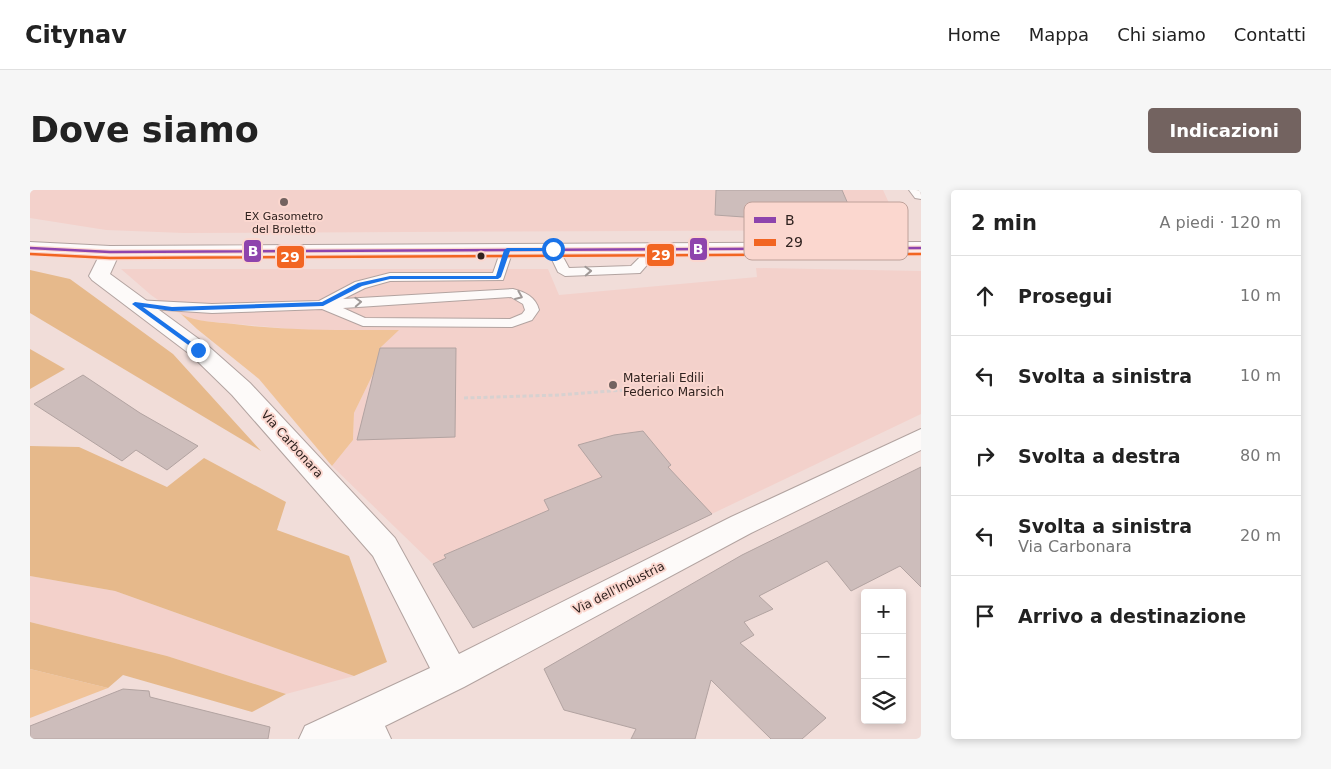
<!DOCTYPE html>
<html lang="it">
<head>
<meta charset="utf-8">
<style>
	body { margin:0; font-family:"DejaVu Sans",sans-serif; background:#f6f6f6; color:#222 }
	.controls { position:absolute; right:15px; bottom:15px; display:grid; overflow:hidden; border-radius:5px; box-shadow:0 2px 8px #0003 }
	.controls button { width:45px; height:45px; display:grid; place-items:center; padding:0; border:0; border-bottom:1px solid #e0e0e0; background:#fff; color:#222; font:25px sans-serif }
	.stop { position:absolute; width:15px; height:15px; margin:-11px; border:4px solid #1a73e8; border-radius:50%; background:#fff }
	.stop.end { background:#1a73e8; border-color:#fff; box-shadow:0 1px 5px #0008 }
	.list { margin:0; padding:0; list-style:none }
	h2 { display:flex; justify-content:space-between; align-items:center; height:65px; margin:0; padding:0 20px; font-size:21px }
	h2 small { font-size:16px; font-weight:400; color:#767676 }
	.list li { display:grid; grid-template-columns:32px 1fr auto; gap:15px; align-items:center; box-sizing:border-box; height:80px; padding:0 20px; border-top:1px solid #e0e0e0 }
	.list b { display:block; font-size:19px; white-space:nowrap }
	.list p { margin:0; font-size:16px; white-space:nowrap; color:#767676 }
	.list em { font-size:16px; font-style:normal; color:#767676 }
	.icon { flex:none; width:28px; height:28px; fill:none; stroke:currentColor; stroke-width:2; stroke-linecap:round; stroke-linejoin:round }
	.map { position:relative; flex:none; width:891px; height:549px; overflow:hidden; border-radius:5px }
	header { display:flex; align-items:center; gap:30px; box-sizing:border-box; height:70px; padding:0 25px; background:#fff; border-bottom:1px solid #e0e0e0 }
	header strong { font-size:24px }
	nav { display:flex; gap:28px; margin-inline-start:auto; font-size:18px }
	.intro { display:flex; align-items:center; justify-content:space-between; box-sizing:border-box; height:120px; padding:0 30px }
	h1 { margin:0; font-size:35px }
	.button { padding:12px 22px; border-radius:5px; background:#736360; color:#fff; font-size:18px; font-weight:700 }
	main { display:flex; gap:30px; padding:0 30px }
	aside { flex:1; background:#fff; border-radius:5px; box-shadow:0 2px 8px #0003 }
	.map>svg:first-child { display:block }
</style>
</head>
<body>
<header>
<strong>Citynav</strong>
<nav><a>Home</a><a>Mappa</a><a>Chi siamo</a><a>Contatti</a></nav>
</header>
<div class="intro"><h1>Dove siamo</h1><a class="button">Indicazioni</a></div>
<main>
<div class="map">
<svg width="891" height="549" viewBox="0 0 891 549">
	<rect width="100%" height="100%" fill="#f1ddd9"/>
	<path fill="#f3d1cb" d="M0 0H853L869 35 862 38 829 40 154 43 76 40 0 28Z
		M726 78 891 81V224L443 438 403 374 302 276 323 250 324 223 345 180 350 158 368 140H273L163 130 141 119 121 105 91 79H518L529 105 727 87Z
		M0 386 85 401 324 486 256 504 137 466 0 432Z"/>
	<path fill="#f0c398" d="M151 124C167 132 185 132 204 134 259 141 314 140 369 140L350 158 345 180 324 223 323 250 302 276 229 189 167 139Z
		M0 479 78 498 0 528Z"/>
	<path fill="#e6b98b" d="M0 80 40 89 143 164 231 261 0 123Z
		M0 159 35 179 0 199Z
		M0 256 49 257 137 297 174 268 256 312 247 340 319 366 357 472 324 486 85 401 0 386Z
		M0 432 137 466 256 504 222 522 93 485 78 498 0 479Z"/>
	<path fill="#cdbdbb" stroke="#b2a3a1" d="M686 0H812L827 35 685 25Z
		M350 158H426L425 247 327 250Z
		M53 185 110 223 168 256 137 280 106 260 92 271 4 214Z
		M613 241 641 275 638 277 682 324 443 438 403 374 416 368 414 365 519 320 514 310 572 287 548 255 584 245Z
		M891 277V397L870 376 821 401 797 371 729 406 743 419 714 432 724 445 710 453 796 528 772 549H741L681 490 665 549H601L606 539 534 520 514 479 712 365Z
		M93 499 119 501 120 507 240 537 238 549H0V536Z"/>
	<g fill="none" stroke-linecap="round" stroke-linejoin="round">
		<defs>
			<path id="service" d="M523 55 527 56 539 78 601 76 621 56H629L631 59 610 83 535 86 528 82 517 59Z
				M477 56 483 60 473 90 360 91 335 98 313 109 483 99C495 102 506 107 509 120L502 130 482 137 333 136 292 119 182 123 105 118 98 114 105 110 182 114 289 111 325 92 360 83H463L471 60ZM481 107 493 114 495 120 492 124 480 129 335 128 313 118Z"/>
			<path id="minor" d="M80 56 87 58 90 62 80 84 177 155 220 193 365 348 429 464 701 327 891 239V260L721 343 434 497 355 536 361 549H269L275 536 400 478 343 366 202 205 161 165 62 90 59 86 73 58Z"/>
			<path id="secondary" d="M879 0H891V9L885 8Z"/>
			<path id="primary" d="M0 52 80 56 891 52V64L80 68 0 64Z"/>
		</defs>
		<use href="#service" stroke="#b2a3a0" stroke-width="2"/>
		<use href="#minor" stroke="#b2a3a0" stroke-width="2"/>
		<use href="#secondary" stroke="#b2a3a0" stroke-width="2"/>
		<use href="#primary" stroke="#b2a3a0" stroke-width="2"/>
		<path stroke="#d7d1d0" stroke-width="3" stroke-dasharray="4 2.5" stroke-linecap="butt" d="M434 208 529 205 608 199 683 202"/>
		<use href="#service" fill="#fdfaf9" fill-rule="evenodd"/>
		<use href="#minor" fill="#fdfaf9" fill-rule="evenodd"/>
		<use href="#secondary" fill="#fdfaf9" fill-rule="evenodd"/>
		<use href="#primary" fill="#fdfaf9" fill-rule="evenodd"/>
		<defs>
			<path id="bus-1" d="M0 58 80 62 891 58"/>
			<path id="bus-2" d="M0 64 80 68 891 64"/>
		</defs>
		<use href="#bus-1" stroke="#fbd7cf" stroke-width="5"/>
		<use href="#bus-2" stroke="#fbd7cf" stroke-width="5"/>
		<use href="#bus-1" stroke="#8e44ad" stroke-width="2.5"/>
		<use href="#bus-2" stroke="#f26522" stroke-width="2.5"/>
	</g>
	<defs><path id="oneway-chevron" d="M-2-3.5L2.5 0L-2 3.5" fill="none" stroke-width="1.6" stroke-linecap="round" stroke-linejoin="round" transform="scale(1.25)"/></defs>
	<g stroke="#a09997">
		<use href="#oneway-chevron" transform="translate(558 81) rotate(-2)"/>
		<use href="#oneway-chevron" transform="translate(489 106) rotate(23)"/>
		<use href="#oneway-chevron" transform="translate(328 112) rotate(-3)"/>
	</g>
	<path fill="#1a73e8" d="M477 58H523L526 59 523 61H480L471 87 468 89H360L332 96 293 116 142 121 113 117 171 159 172 160 168 162 102 114 105 112 142 117 292 112 328 93 360 86H466L474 60Z"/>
	<g fill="#736360" stroke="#fbd7cf" stroke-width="2">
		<circle cx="254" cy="12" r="5"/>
		<circle cx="583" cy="195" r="5"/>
	</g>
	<circle fill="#2f221f" stroke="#fbd7cf" stroke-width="2" cx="451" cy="66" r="4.5"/>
	<g text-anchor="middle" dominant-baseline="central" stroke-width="4" stroke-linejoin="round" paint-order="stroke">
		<g font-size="11" fill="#2f221f" stroke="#fbd7cf">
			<text x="254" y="26">EX Gasometro<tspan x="254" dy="13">del Broletto</tspan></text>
		</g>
		<g font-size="12" fill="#2f221f" stroke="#fbd7cf" text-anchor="start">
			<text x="593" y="188">Materiali Edili<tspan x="593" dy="14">Federico Marsich</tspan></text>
		</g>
		<g font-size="12" fill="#2f221f" stroke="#fbd7cf">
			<text transform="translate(262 254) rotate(48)">Via Carbonara</text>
			<text transform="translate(589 398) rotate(-27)">Via dell'Industria</text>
		</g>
	</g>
	<rect x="714" y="12" width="164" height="58" rx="8" fill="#fbd7cf" stroke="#bea19a" stroke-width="1"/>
	<rect x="724" y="27" width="22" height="6" fill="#8e44ad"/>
	<rect x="724" y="49" width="22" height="7" fill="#f26522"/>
	<g font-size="14" fill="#2f221f">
		<text x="755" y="35">B</text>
		<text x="755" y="57">29</text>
	</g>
	<g stroke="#fbd7cf" stroke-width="2">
		<rect x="659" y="47" width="19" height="24" rx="5" fill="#8e44ad"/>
		<rect x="213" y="49" width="19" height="24" rx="5" fill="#8e44ad"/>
		<rect x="616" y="53" width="29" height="24" rx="5" fill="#f26522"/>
		<rect x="246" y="55" width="29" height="24" rx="5" fill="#f26522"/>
	</g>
	<g font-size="14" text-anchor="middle" font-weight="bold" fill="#fff">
		<text x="668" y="64">B</text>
		<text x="223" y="66">B</text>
		<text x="631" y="70">29</text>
		<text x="260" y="72">29</text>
	</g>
</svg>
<div class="controls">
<button>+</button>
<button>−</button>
<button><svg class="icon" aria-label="layers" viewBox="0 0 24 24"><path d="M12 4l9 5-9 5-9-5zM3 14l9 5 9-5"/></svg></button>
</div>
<div class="stop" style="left:523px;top:59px"></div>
<div class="stop end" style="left:168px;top:160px"></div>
</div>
<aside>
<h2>2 min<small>A piedi · 120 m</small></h2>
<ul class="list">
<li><svg class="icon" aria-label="ahead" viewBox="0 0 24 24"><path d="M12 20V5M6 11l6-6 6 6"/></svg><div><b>Prosegui</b></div><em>10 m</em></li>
<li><svg class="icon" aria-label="left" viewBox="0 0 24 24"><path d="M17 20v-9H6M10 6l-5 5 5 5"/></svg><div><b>Svolta a sinistra</b></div><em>10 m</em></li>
<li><svg class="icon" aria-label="right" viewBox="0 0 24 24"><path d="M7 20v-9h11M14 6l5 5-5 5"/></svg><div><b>Svolta a destra</b></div><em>80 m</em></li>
<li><svg class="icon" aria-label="left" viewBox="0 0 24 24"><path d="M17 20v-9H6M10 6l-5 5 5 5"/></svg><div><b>Svolta a sinistra</b><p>Via Carbonara</p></div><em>20 m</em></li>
<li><svg class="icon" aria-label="arrive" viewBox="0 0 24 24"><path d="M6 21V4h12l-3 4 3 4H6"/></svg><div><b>Arrivo a destinazione</b></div></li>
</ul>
</aside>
</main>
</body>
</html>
